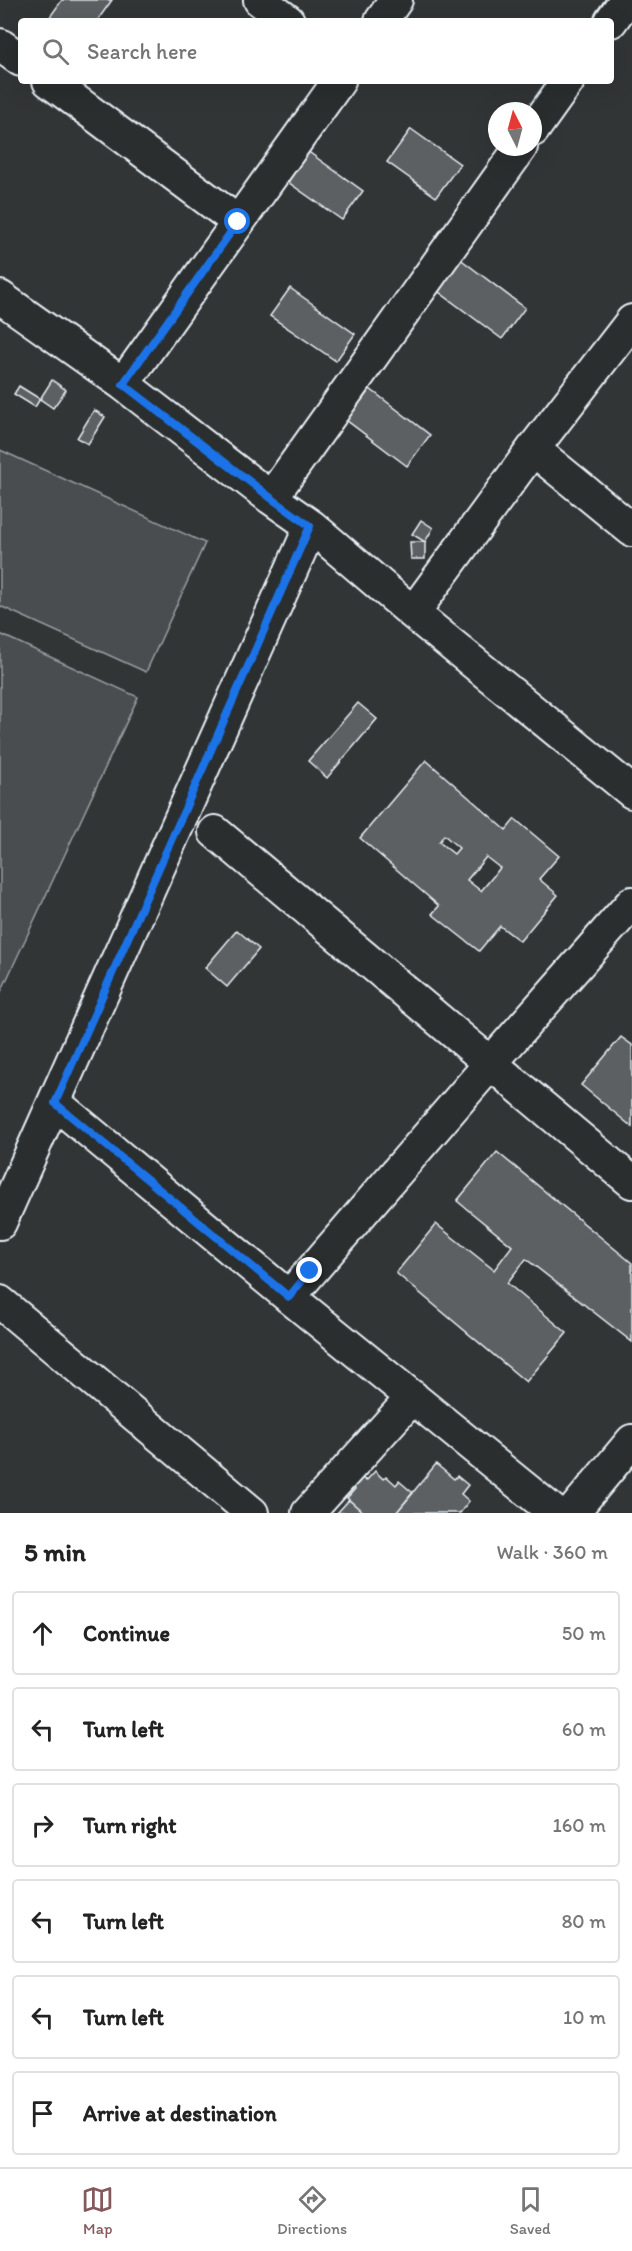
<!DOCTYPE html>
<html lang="en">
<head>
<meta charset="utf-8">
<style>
	body { margin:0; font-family:Itim,sans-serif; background:#f2f2f2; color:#222 }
	.compass { position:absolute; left:488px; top:102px; width:54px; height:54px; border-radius:50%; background:#fff; box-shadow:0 6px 24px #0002; rotate:354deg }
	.stop { position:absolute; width:18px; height:18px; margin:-14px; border:4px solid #1a73e8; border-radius:50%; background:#fff }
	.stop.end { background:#1a73e8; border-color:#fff; box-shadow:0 2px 6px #0008 }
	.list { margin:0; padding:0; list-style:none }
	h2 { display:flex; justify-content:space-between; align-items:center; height:78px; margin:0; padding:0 24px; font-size:26px }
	h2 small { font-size:20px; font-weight:400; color:#767676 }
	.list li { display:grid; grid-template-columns:39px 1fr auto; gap:18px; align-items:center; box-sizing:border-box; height:84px; margin:0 12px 12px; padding:0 12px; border:2px solid #e0e0e0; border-radius:6px }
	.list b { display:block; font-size:22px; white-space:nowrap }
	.list em { font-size:20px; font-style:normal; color:#767676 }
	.icon { flex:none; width:33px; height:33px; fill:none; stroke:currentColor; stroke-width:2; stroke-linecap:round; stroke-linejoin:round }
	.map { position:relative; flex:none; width:632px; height:1513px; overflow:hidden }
	.search { position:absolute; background:#fff; box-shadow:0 6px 24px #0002; left:18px; right:18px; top:18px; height:66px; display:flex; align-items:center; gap:15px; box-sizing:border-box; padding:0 21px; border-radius:6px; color:#767676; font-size:22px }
	.sheet { height:654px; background:#fff }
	nav { display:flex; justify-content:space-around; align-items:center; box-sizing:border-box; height:84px; border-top:2px solid #e0e0e0; background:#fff; font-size:16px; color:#767676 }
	nav a { display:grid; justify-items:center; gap:3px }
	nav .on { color:#85585c }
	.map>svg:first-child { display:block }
</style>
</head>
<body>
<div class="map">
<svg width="632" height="1513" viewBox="0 0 632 1513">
	<rect width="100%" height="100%" fill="#323536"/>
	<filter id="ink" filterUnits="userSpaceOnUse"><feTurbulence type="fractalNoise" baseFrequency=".0167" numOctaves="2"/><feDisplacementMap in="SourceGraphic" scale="12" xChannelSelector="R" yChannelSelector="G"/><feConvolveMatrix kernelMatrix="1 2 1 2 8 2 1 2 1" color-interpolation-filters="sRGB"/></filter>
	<g filter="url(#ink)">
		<path fill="#494d4f" stroke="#989fa4" stroke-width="1.5" d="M0 450 205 543 146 672 0 606Z
			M0 634 138 697 0 994Z"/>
		<path fill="#5c6063" stroke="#e8f1f8" stroke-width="1.5" fill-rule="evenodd" d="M62 0H112L97 21H47Z
			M411 129 460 164 436 197 387 162Z
			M296 143 363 191 342 220 275 173Z
			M459 258 525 308 502 339 435 289Z
			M290 288 355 334 336 361 270 316Z
			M52 380 66 390 53 408 40 399Z
			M19 386 40 399 35 407 14 394Z
			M370 389 430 435 407 466 346 420Z
			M94 410 105 417 88 444 77 438Z
			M421 520 433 528 425 542 412 534Z
			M410 542H425V559H411Z
			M358 703 377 719 327 778 308 761Z
			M426 760 506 830 515 819 559 856 539 879 558 895 520 941 500 926 479 951 432 914 439 906 360 838ZM444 835 459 848 454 854 439 842ZM486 857 500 868 481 891 467 880Z
			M237 930 259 949 227 987 205 968Z
			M621 1037 632 1045V1127L581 1085Z
			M497 1152 632 1263V1342L526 1259 507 1283 567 1333 526 1382 396 1273 436 1224 494 1270 512 1246 457 1201Z
			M436 1464 454 1479 457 1476 468 1485 461 1494 469 1501 460 1513H396Z
			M375 1471 383 1479 386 1476 396 1485 399 1481 413 1493 396 1513H364L347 1498 355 1489 353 1486 361 1477 366 1481Z
			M349 1500 364 1513H337Z"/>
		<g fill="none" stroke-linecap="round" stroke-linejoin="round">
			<defs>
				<path id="minor" d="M260 0 288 21
					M381 21 396 0
					M611 21 626 0
					M0 45 21 60
					M49 81 238 222
					M533 130 568 81
					M0 297 123 384 271 498 311 526 413 613 632 792
					M123 384 339 81
					M533 449 632 530
					M271 498 521 147
					M413 613 533 449 632 321
					M215 832 632 1182
					M55 1103 289 1297 555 1513
					M0 1223 311 526
					M289 1297 490 1064 632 903
					M0 1302 252 1513
					M308 1513 413 1397
					M572 1513 632 1441"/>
			</defs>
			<use href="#minor" stroke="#e8f1f8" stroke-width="36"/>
			<use href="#minor" stroke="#2a2d2e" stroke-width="32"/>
		</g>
	</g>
	<g fill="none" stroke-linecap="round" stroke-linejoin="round" filter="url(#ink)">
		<path stroke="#1a73e8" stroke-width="8" d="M238 222 123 384 271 498 310 526 55 1103 289 1297 310 1271"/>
	</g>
</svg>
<svg class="compass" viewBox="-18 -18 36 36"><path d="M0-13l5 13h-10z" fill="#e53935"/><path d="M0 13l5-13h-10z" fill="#767676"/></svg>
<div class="stop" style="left:238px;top:222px"></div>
<div class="stop end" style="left:310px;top:1271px"></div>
<div class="search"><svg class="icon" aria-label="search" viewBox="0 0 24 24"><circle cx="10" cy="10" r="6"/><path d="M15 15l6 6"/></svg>Search here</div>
</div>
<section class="sheet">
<h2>5 min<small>Walk · 360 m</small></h2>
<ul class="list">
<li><svg class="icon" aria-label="ahead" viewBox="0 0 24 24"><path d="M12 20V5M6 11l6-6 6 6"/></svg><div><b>Continue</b></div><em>50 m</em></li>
<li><svg class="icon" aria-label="left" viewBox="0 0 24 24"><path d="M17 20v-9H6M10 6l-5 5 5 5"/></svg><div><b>Turn left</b></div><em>60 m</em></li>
<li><svg class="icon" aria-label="right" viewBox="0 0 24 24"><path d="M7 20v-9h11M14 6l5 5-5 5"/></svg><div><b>Turn right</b></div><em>160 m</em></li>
<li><svg class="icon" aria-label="left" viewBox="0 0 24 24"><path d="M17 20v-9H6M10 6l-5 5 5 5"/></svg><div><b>Turn left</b></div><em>80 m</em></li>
<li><svg class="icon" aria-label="left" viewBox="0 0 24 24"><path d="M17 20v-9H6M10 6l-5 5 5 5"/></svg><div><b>Turn left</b></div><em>10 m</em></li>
<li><svg class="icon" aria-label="arrive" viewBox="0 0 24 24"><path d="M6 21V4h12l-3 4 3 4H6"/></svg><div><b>Arrive at destination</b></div></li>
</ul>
</section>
<nav>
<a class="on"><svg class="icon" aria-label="map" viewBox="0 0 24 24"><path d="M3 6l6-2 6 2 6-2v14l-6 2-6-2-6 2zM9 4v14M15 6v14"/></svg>Map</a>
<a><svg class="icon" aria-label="directions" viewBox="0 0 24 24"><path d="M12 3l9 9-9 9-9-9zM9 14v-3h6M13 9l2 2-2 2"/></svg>Directions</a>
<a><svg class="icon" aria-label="saved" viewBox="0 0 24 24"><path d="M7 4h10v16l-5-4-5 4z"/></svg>Saved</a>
</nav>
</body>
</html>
